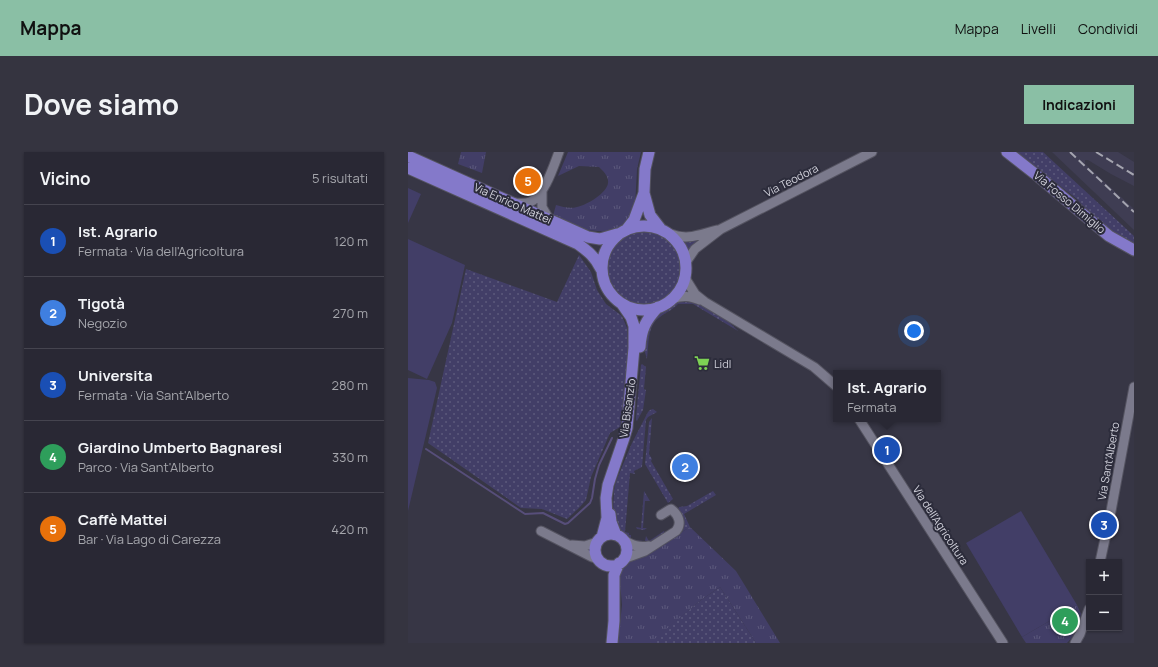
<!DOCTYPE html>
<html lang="it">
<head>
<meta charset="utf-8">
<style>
	body { margin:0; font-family:Manrope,sans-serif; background:#353440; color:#f1f3f6 }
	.controls { position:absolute; right:12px; bottom:12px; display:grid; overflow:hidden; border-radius:0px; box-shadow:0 1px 3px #0004 }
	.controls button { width:36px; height:36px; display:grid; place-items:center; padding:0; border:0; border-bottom:1px solid #45444f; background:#292834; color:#f1f3f6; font:20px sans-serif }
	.you { position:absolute; left:506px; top:179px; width:14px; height:14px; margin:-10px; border:3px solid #fff; border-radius:50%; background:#1a73e8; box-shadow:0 0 0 6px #1a73e833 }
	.badge { display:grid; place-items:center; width:26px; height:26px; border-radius:50%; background:#8abfa5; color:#fff; font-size:13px; font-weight:700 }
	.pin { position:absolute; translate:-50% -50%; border:2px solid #fff; box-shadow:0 1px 4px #0006 }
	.popup { position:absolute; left:425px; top:218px; width:108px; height:52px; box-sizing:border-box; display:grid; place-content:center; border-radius:0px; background:#292834; filter:drop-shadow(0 1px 3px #0005); font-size:13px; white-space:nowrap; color:#a5a6ac }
	.popup b { font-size:15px; color:#f1f3f6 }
	.popup::after { content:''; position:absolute; left:50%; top:100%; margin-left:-8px; border:8px solid transparent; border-top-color:#292834 }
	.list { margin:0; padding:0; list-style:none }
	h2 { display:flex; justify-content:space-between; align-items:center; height:52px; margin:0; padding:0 16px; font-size:17px }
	h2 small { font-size:13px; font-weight:400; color:#a5a6ac }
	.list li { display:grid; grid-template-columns:26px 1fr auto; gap:12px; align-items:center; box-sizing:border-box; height:72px; padding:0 16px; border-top:1px solid #45444f }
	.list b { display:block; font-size:15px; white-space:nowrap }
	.list p { margin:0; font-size:13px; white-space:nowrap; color:#a5a6ac }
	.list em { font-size:13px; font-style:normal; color:#a5a6ac }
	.map { position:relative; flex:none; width:726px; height:491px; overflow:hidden; border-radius:0px }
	header { display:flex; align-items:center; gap:24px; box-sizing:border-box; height:56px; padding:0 20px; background:#8abfa5; color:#111 }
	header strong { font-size:19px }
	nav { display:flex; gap:22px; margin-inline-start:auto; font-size:14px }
	.intro { display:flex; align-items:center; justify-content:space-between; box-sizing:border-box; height:96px; padding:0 24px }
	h1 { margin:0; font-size:28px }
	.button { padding:10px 18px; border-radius:0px; background:#8abfa5; color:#111; font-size:14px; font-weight:700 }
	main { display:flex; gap:24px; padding:0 24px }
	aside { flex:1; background:#292834; border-radius:0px; box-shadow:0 1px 3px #0004 }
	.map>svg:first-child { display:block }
</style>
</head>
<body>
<header>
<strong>Mappa</strong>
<nav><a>Mappa</a><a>Livelli</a><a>Condividi</a></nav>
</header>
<div class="intro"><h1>Dove siamo</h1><a class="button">Indicazioni</a></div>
<main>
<aside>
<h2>Vicino<small>5 risultati</small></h2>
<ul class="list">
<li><span class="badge" style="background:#1a4fb4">1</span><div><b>Ist. Agrario</b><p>Fermata · Via dell'Agricoltura</p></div><em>120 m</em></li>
<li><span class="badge" style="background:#3f7fe0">2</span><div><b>Tigotà</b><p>Negozio</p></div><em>270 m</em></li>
<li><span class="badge" style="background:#1a4fb4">3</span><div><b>Universita</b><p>Fermata · Via Sant'Alberto</p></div><em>280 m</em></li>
<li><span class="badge" style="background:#2e9e5b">4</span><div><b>Giardino Umberto Bagnaresi</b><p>Parco · Via Sant'Alberto</p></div><em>330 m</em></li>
<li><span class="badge" style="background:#e8710a">5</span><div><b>Caffè Mattei</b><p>Bar · Via Lago di Carezza</p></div><em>420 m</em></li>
</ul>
</aside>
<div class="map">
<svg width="726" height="491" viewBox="0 0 726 491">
	<defs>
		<pattern id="grass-dots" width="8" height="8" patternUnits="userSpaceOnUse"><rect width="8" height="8" fill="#423e67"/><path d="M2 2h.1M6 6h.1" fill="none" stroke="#5c597c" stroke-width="1.8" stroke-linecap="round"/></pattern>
		<pattern id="park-tufts" width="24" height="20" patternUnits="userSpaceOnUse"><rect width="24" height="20" fill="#423e67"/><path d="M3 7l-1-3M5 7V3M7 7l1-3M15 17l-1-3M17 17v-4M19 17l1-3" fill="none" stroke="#5c597c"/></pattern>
	</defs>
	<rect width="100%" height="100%" fill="#373645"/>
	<path fill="#3f3d53" d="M644 0H710L726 10V34L703 22 680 8H677V12L726 57V78Z"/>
	<path fill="url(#grass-dots)" d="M608 0H635L726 84V93C705 83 684 65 669 47Z
		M199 116a37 37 0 1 1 74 0a37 37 0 1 1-74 0Z
		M290 88 280 100 275 90Z
		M171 103 183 120 189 138 198 152 214 164 219 176 220 194 219 235 212 275 202 281 183 325 178 348 171 356 159 367 134 357 113 356 20 291 58 117 149 150Z
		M269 148 289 150 319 168 330 179 285 152H270C265 158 258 160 252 165 239 173 241 193 239 207L235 194V185L251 160 260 155Z
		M234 212 238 215 236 237 238 238 235 258 229 269 228 268V265L233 213Z
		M245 257 249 260 240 265 238 268 234 315 226 319 227 322 222 321 217 380 221 381V383H223V388L237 389 238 384 241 389 256 379 257 381 238 392 221 388 209 377 205 361 206 338 208 329 224 291 240 260 242 258Z
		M244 266 241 302 244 307 243 309 265 347 260 351 237 312 241 270Z
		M236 339 242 349H237L235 376H239L236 378 229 377 228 375 233 376Z
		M305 339 308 343 276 362 282 375 274 380C279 371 274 366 270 357L271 355 279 354Z
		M312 435 348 491H243L242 490 293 448Z"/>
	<path fill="url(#park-tufts)" d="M53 0H78L74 21 50 12Z
		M160 0H233L229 17 227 54 221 66 212 76 201 80 178 78 145 64 148 53C155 55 162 57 169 55 179 53 199 41 200 31 201 24 195 19 191 15L171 14 150 24Z
		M282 375 328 419 372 491H348L312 435 293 448 242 491H210L214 453 213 441 210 427 214 416 222 409 234 405Z
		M669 453 673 462C670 474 668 481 659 491H618L614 485Z"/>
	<path fill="#423e67" d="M0 36 13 42 0 71Z
		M0 87 57 113 44 171 19 227 0 218Z
		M0 226 21 228 27 230 29 236 0 359Z
		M613 359 669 453 614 485 558 391Z"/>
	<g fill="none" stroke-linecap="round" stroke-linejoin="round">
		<path stroke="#574e7a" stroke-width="2" d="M18 297 117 362 135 361 157 372 160 371 182 351 184 346 187 327 191 313 204 286"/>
		<defs>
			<path id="minor" d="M134 40V55L141 67
				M106 51C111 51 117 52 122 50 136 45 146 13 151 0
				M260 81C279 89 290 83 309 78
				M278 110 287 97 313 77 464 0
				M277 126 287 142 297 150 406 215 428 234
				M264 147C275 143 282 144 292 148
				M451 267 595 491
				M133 379 184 405 190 407
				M215 388C224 393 231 396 241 394
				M164 393 177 394 189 390
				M215 407 237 399 268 379C274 372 271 363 263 357L261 358 253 363
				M692 410 703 359 726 235
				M667 491 672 482 681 457"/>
			<path id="major" d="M599 0 631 25 701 84 726 98
				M0 4 180 85 192 87 209 82
				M0 16 170 92C181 100 187 105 193 117
				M236 41 242 63 252 76
				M194 116a42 42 0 1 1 84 0a42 42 0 1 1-84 0Z
				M219 77 226 68 236 41 237 17 241 0
				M232 195C233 177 238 168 250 155
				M202 362 203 370 208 383
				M187 398a16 16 0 1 1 32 0a16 16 0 1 1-32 0Z
				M194 385 199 366 198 346 200 333 216 286 219 276 221 253 226 196V174L223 165 214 152
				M204 491 206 469V423L211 411"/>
		</defs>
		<use href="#minor" stroke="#545360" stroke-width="11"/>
		<use href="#major" stroke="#545360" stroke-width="13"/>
		<use href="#minor" stroke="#7b7a8c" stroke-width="9"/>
		<use href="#major" stroke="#8479ca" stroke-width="11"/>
		<path stroke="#a4a4af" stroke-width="2" stroke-dasharray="8 4" stroke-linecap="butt" d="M662 0 726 60
			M688 0 726 23"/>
	</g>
	<defs>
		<symbol id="supermarket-bare" viewBox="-9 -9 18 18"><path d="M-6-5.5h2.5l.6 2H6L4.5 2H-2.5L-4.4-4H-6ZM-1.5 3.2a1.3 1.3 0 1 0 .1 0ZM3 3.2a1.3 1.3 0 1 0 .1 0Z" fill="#7dd154" stroke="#2c2c3b" stroke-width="2.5" paint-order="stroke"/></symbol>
	</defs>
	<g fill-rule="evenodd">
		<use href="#supermarket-bare" x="283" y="200" width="22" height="22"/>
	</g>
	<g text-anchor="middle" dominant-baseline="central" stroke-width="4" stroke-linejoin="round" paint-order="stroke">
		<g font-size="11" fill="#d2d2dc" stroke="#2c2c3b">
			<text transform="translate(383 28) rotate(-27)">Via Teodora</text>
			<text transform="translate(662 50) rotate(40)">Via Fosso Dimiglio</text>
			<text transform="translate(105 51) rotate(24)">Via Enrico Mattei</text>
			<text transform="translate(219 256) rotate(-82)">Via Bisanzio</text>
			<text transform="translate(700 309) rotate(-80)">Via Sant'Alberto</text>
			<text transform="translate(533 373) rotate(57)">Via dell'Agricoltura</text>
		</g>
		<g font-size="11" fill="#d2d2dc" stroke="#2c2c3b" text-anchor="start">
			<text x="306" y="211">Lidl</text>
		</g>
	</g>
</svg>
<div class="controls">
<button>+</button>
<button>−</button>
</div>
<div class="you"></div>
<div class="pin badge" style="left:479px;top:298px;background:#1a4fb4">1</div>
<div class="popup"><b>Ist. Agrario</b>Fermata</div>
<div class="pin badge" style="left:277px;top:315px;background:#3f7fe0">2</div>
<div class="pin badge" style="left:696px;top:373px;background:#1a4fb4">3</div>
<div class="pin badge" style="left:657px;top:469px;background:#2e9e5b">4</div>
<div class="pin badge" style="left:120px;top:29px;background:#e8710a">5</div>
</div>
</main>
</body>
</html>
